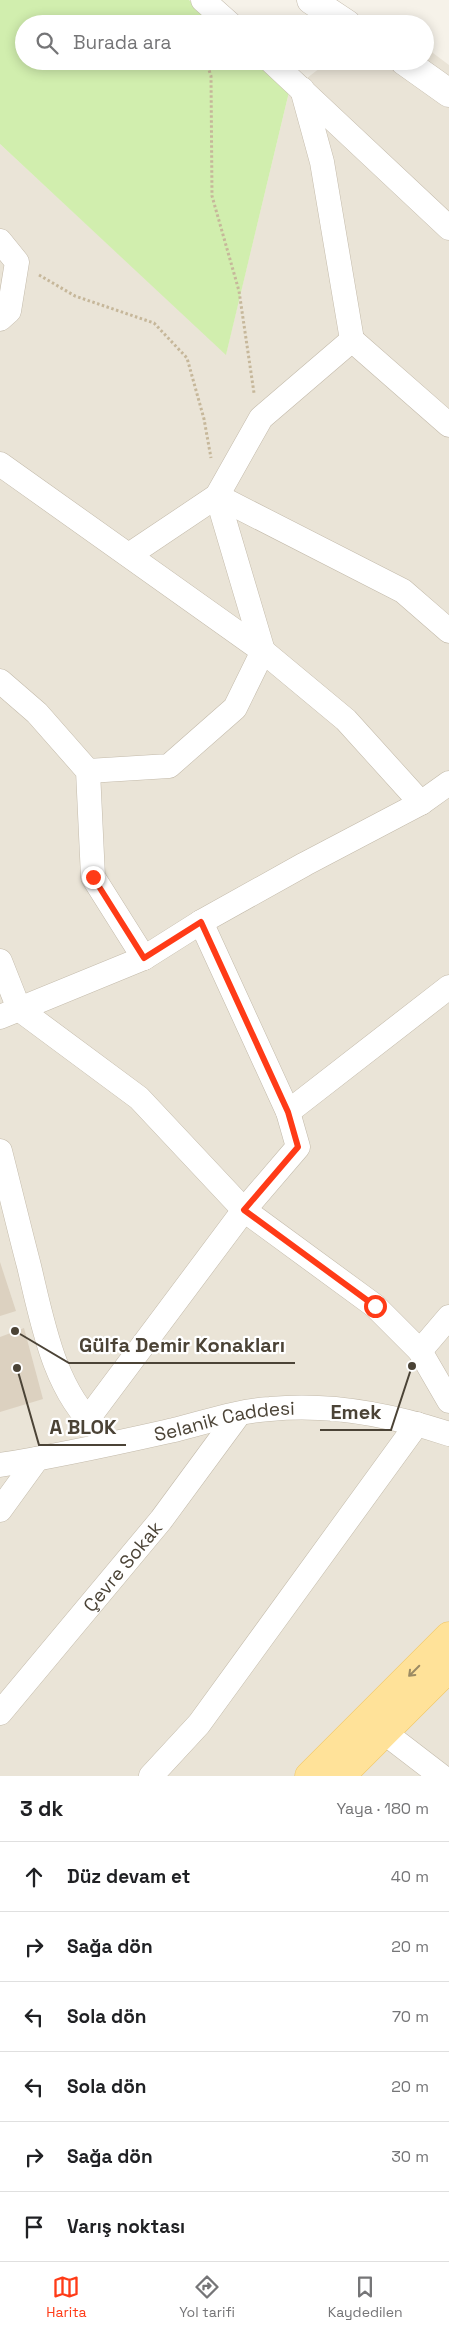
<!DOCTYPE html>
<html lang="tr">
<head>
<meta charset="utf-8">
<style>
	body { margin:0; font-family:"Space Grotesk",sans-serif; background:#f6f6f6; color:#202124 }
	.stop { position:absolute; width:15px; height:15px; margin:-11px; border:4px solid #ff3b17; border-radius:50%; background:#fff }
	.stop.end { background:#ff3b17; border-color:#fff; box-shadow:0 1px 5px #0008 }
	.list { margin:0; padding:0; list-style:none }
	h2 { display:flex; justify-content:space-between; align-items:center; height:65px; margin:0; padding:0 20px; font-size:21px }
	h2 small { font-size:16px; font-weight:400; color:#757577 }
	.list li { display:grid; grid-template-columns:32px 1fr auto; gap:15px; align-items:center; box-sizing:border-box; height:70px; padding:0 20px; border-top:1px solid #e0e0e0 }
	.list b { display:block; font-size:19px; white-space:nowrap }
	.list em { font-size:16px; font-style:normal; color:#757577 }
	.icon { flex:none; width:28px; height:28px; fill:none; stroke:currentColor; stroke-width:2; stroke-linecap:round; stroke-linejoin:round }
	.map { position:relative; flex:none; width:449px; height:1776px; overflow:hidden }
	.search { position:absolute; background:#fff; box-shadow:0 2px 12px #0003; left:15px; right:15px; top:15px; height:55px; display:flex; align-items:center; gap:12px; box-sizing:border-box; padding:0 18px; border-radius:28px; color:#757577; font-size:19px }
	.sheet { height:485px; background:#fff }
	nav { display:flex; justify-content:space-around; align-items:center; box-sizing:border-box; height:70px; border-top:1px solid #e0e0e0; background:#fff; font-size:14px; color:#757577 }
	nav a { display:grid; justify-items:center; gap:2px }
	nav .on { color:#ff3b17 }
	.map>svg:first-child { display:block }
</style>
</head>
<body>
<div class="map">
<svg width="449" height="1776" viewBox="0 0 449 1776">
	<rect width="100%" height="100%" fill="#f6f2e9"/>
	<path fill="#eae4d7" d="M425 47 449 65V1776H0V144L226 354 289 92 329 61H425Z"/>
	<path fill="#d1eeae" d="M0 0H189L215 24H24V61H256L289 92 226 355 0 144Z"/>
	<path fill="#dcd1c0" d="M0 1262 16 1311 0 1316Z
		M24 1328 43 1399 0 1412V1337Z"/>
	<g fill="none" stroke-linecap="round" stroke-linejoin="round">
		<defs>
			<g id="minor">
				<path d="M203 0 230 24"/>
				<path d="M271 61 449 228"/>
				<path d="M0 241 17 262 9 311 0 319"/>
				<path d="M352 340 449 425"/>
				<path d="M0 464 263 651 346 720 421 803"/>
				<path d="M129 555 217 496 403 591 449 631"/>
				<path d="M0 681 37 713 88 771 93 877 144 958"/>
				<path d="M88 771 169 766 235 708 263 651 217 496 261 418 352 340 322 162 302 89"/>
				<path d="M0 961 19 1009 139 1098 244 1210 375 1306 420 1351 449 1401"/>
				<path d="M0 1017 144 958 201 922 305 864 421 803 449 783"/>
				<path d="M288 1112 449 987"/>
				<path d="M0 1151C10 1190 19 1228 29 1266 42 1320 54 1391 98 1429"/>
				<path d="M420 1351 449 1317"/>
				<path d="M87 1420 244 1210 298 1147 288 1112 201 922"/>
				<path id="s1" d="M0 1465C59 1456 116 1443 174 1430 206 1422 238 1411 270 1409 331 1403 392 1415 449 1434"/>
				<path d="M0 1510 37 1459"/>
				<path id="s2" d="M0 1713 161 1520 239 1414"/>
				<path d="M385 1733 441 1776"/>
				<path d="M151 1776 199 1724 417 1424"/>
			</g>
			<path id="tertiary" d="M311 0 347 24
				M404 61 449 93"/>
			<path id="primary" d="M309 1776 449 1636
				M341 1776 449 1668"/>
		</defs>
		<use href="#minor" stroke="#c3baaa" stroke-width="25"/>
		<use href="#tertiary" stroke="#c3baaa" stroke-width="29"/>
		<use href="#primary" stroke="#f0c45d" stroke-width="29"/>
		<path stroke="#c6b79a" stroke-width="3" stroke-dasharray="2.5 2.5" stroke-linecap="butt" d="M206 61 211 76 212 196 239 291 254 393
			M39 275 75 296 154 323 187 358 204 419 211 458"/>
		<use href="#minor" stroke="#fff" stroke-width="24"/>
		<use href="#tertiary" stroke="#fff" stroke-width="28"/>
		<use href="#primary" stroke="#ffe299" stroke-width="28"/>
	</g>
	<defs><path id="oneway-shaft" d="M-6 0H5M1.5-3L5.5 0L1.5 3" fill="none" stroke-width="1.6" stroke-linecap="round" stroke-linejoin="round" transform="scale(1.25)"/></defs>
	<use stroke="#9c8b63" href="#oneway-shaft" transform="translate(414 1671) rotate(135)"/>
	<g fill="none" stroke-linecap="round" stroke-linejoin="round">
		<path stroke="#ff3b17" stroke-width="6" d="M93 877 144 958 201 922 288 1112 298 1147 244 1210 375 1306"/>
	</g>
	<g text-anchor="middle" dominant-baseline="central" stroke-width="4.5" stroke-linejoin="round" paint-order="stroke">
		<g font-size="19" fill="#4b4336" stroke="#fff">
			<text stroke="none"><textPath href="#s1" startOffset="229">Selanik Caddesi</textPath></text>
			<text stroke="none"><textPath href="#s2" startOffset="191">Çevre Sokak</textPath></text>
		</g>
	</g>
	<path fill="none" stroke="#4b4336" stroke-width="2" d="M15 1331L69 1363H295M412 1366L391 1430H320M17 1368L39 1445H126"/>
	<g fill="#4b4336" stroke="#fff" stroke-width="2">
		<circle cx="15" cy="1331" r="5"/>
		<circle cx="412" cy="1366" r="5"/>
		<circle cx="17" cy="1368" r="5"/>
	</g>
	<g font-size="20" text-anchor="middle" font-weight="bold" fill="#4b4336" stroke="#fff" stroke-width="4.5" stroke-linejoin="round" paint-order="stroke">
		<text x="182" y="1352">Gülfa Demir Konakları</text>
		<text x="356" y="1419">Emek</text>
		<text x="83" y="1434">A BLOK</text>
	</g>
</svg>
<div class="stop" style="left:375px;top:1306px"></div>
<div class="stop end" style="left:93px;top:877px"></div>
<div class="search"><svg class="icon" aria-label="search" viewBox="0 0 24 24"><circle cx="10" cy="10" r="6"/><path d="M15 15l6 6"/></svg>Burada ara</div>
</div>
<section class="sheet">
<h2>3 dk<small>Yaya · 180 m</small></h2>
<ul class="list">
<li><svg class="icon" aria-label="ahead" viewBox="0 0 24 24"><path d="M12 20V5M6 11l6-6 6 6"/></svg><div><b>Düz devam et</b></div><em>40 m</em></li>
<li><svg class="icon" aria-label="right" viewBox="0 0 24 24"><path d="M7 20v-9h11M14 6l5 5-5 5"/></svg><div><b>Sağa dön</b></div><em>20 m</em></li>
<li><svg class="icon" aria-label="left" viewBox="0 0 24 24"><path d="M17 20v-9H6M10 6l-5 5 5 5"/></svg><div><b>Sola dön</b></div><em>70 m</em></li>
<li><svg class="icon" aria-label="left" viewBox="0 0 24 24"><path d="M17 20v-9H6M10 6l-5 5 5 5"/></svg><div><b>Sola dön</b></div><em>20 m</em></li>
<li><svg class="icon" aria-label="right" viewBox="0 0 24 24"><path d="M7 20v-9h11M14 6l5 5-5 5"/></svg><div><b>Sağa dön</b></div><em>30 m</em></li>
<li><svg class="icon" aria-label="arrive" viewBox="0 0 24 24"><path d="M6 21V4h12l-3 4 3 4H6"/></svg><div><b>Varış noktası</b></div></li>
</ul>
</section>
<nav>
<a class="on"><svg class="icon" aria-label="map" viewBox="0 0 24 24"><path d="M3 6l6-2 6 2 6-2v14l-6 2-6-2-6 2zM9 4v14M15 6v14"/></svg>Harita</a>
<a><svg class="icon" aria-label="directions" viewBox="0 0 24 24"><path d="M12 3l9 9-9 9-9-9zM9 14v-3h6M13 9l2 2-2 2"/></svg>Yol tarifi</a>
<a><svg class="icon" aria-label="saved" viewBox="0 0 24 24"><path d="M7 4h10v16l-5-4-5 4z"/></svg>Kaydedilen</a>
</nav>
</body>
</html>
